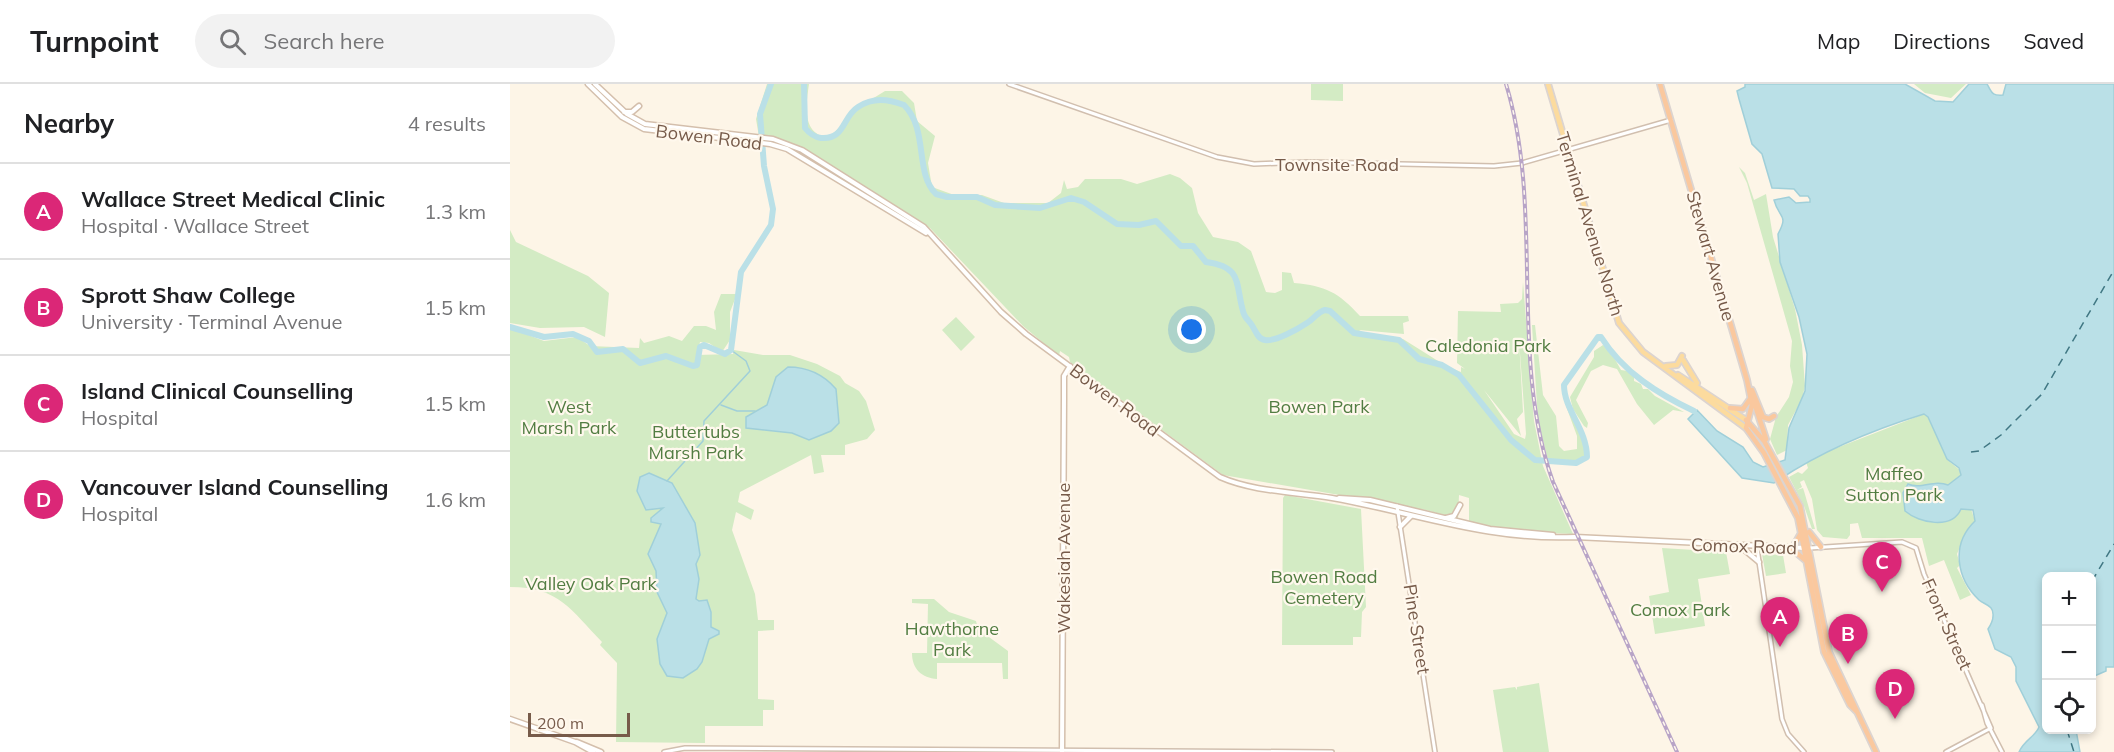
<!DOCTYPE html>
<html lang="en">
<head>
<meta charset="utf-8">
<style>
	body { margin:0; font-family:Mulish,sans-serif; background:#f2f2f2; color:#202124 }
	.controls { position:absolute; right:18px; bottom:18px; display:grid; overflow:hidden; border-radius:9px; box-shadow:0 3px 9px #0003 }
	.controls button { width:54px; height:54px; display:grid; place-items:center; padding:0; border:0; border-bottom:2px solid #e0e0e0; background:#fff; color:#202124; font:30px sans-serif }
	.scale { position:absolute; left:18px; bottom:15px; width:102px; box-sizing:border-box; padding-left:6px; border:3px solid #775b4a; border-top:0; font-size:16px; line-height:21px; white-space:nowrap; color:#775b4a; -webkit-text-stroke:4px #fff8ed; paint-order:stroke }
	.you { position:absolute; left:682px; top:246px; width:21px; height:21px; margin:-15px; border:4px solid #fff; border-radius:50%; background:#1a73e8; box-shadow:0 0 0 9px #1a73e833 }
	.badge { display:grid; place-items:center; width:39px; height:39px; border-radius:50%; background:#db2777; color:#fff; font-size:20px; font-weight:700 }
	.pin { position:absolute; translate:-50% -50px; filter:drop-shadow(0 2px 3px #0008) }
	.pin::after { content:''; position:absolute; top:32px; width:21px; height:18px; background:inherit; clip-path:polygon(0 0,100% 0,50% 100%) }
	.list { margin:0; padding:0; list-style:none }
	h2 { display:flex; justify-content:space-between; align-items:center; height:78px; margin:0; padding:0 24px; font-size:26px }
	h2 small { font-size:20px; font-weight:400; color:#757577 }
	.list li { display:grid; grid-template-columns:39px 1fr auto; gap:18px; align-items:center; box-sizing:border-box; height:96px; padding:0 24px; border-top:2px solid #e0e0e0 }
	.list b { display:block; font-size:22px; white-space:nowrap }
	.list p { margin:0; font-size:20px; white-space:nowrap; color:#757577 }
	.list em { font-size:20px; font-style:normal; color:#757577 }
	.icon { flex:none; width:33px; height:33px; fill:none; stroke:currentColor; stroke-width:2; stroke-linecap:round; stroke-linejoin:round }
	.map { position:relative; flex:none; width:1604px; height:668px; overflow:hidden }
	header { display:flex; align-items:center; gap:36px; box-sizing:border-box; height:84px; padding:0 30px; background:#fff; border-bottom:2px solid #e0e0e0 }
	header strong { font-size:28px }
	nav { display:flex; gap:33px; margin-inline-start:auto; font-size:21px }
	.search { width:420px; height:54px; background:#f2f2f2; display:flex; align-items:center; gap:15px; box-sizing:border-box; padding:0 21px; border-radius:33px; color:#757577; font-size:22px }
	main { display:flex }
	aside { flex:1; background:#fff }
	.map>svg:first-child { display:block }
</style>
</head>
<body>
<header>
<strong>Turnpoint</strong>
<div class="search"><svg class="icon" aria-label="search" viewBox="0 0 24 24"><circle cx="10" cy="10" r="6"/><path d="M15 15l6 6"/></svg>Search here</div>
<nav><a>Map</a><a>Directions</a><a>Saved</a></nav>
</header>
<main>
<aside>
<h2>Nearby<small>4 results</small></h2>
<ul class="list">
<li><span class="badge">A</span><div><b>Wallace Street Medical Clinic</b><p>Hospital · Wallace Street</p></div><em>1.3 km</em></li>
<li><span class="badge">B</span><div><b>Sprott Shaw College</b><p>University · Terminal Avenue</p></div><em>1.5 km</em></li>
<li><span class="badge">C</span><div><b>Island Clinical Counselling</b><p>Hospital</p></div><em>1.5 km</em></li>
<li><span class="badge">D</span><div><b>Vancouver Island Counselling</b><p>Hospital</p></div><em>1.6 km</em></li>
</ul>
</aside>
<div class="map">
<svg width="1604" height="668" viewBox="0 0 1604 668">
	<rect width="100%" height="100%" fill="#fdf5e7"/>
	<path fill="#d3ebc4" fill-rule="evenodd" d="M257 0H299C296 21 291 50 319 54L349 23 375 7H392L404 19 407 37 425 52 418 79 422 103 447 112 472 111 494 119H538L551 109 554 96 557 105 568 103 575 95H611L627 100 660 90 670 94 682 104 688 129 703 153 728 158 741 167 756 208 765 209 772 206V188L781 189 784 199C816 202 828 208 850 232H898L899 237 893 239 894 250 849 246 860 252 893 255 936 282 951 288V283L955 285 947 279 948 227 991 228 990 220 1008 219 1012 215 1013 198 1024 337 1033 382 1063 450 988 447 959 438V414L949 411 948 435 916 426 713 391 560 278 559 273 550 267 549 272 513 242 420 144 292 66 258 53H249L246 35ZM1009 256 1016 350 1015 355 1004 350 974 306 1011 352 1007 335 1013 328Z
		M801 0H833V17L801 16Z
		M1404 0H1456L1441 14 1415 9Z
		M1229 83 1235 89 1244 116 1256 110 1263 153 1285 225 1292 261 1295 302 1292 315 1278 341 1277 366 1267 371 1260 355 1266 333 1279 313 1283 298 1280 282 1282 257 1237 99Z
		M0 146 6 158 78 192 99 209 95 253 74 243 30 244 0 239Z
		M211 210H227L220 228V256L212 268 199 259 190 258 187 271 223 270 224 266 253 271H280L307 280 330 292 335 299 349 307 356 317 365 346 357 355 335 361V371H311L314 388 304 390 301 371 230 408 228 418 244 426 241 436 226 428 222 446 245 510 248 536H264V546L248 547V615L264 616V626H253V642H195V659L106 658 107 579 90 561 92 558C61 526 49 503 0 503V244L34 257 67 253 80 262 129 264 130 254 134 259 159 252 172 257 184 242H196L206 246 204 228Z
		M446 233 465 253 451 267 432 246Z
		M1022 241H1025L1033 311 1046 332 1049 362 1054 367 1067 365V352L1056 322C1068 335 1074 353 1076 371 1064 383 1052 374 1038 376L1028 337Z
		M1093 261 1098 263 1111 286 1124 288V297L1131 300 1133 305H1138L1145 312 1174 328 1163 326 1144 341 1127 320 1107 285 1093 281 1081 287 1066 316 1078 339 1077 344 1074 342 1063 325 1060 313 1084 273V267Z
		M1414 330 1418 333 1440 378 1451 387V392L1441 401 1449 426 1461 425 1465 437 1456 448 1447 470 1450 481 1447 484 1461 511 1450 516 1434 476 1419 482 1412 454H1352L1348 439 1340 440V451L1337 455 1313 453 1307 446 1302 415 1294 396 1290 398 1292 403 1287 406 1293 404 1294 407 1305 445H1302L1294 422 1279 393 1288 388 1292 390 1298 384 1296 378 1311 370Z
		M775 411 851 425 856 523 852 528 851 553H843V561H772L773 414Z
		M1152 464 1216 468 1220 490 1188 495 1195 542 1145 550 1139 512 1159 508Z
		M1252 470 1273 471 1276 489 1256 492Z
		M402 515H424L439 528 466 537 468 545 498 567V595H493L492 579H427V595C412 594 402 585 402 569H417L418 520 402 519Z
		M1029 599 1039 668H993L983 606 1005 603 1007 606V603Z"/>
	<path fill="#bae0e7" stroke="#a0cfd9" stroke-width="1.5" d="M1235 0H1395L1425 17 1443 18 1459 0H1477C1482 8 1481 12 1493 11L1496 0H1604V583H1596V587L1582 593V492H1536V646H1566L1570 668H1509C1514 656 1525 653 1529 643L1506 597V583L1501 573 1485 565 1478 545C1480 542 1483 536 1483 532 1484 521 1475 521 1469 516 1447 495 1440 461 1465 437L1463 426 1451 425C1442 446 1409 439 1395 427L1393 409 1398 400C1411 406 1424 395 1438 401L1451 391 1449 384 1437 375 1418 333 1414 330C1362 346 1308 369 1264 399L1232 394 1178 335 1187 326 1207 347 1233 363 1243 378 1253 383 1275 376 1279 344 1295 307 1297 270 1289 233 1270 178 1268 150C1279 130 1269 135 1264 116L1279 113 1286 119 1300 118V115L1298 112H1290L1284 105 1262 104 1252 70 1242 60 1229 15 1227 7 1235 3Z
		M278 283C297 283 314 291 326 305L329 339 321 347 299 356 282 349 236 344V333L257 321 266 293Z
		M139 389 162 399 185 439 190 471 186 480 189 495 186 515 189 517 197 516 201 528V543L209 547V550L199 555 192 578 187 585 173 594 157 592 150 580 147 555 157 529 147 508 146 487 138 470 151 440 141 438V434L153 424 136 426 127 407 130 393Z"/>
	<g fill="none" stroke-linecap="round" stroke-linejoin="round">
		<path stroke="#a0cfd9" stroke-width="1.5" d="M211 321 227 327H245
			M157 397 193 357 194 337 240 287 236 277 221 266"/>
		<path stroke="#bae0e7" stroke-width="6" d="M294 0 295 44C299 49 304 53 311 54 335 56 332 33 348 23 363 13 378 15 394 21 419 46 404 88 426 110L437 113H467L485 121 530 124 561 114 574 118 607 140 629 141 646 137 671 162H683L696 178C733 183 725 199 733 227 734 234 740 237 743 243 746 248 748 255 755 256 765 258 788 245 797 239 804 235 807 228 815 226L820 227 844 249 889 256 909 275 932 281 949 291 1001 356 1025 376 1066 379 1077 373C1077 345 1054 326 1054 301L1088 253H1091C1113 288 1148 310 1184 327
			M0 243 34 253 63 250 79 257 87 268 113 265 130 279 156 272 183 282 187 281 190 263 194 261 215 270 221 266 231 188 261 141 263 125 254 82 250 30 261 0"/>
		<path stroke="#407783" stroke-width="1.5" stroke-dasharray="8 6" stroke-linecap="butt" d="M1461 368 1469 367 1491 351 1532 310 1604 186
			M1582 497 1604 460
			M1557 646 1564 668"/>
		<defs>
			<path id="tertiary" d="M499 0 707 73 744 80 798 78 984 82 1012 79 1161 36
				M887 422 925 668
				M1247 464 1272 635 1278 650 1294 668
				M1300 464 1392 458 1406 464 1414 490 1481 644
				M1472 621 1477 639 1492 668
				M154 668 175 664 822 668
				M1436 668 1481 644"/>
			<path id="secondary" d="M78 0 112 33 134 45 260 60 277 65 416 149
				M85 0 117 30 135 40 263 55 292 66 414 143 491 228 516 250 710 393C744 408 786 408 822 414 906 429 978 457 1065 453
				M114 28H122L129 22
				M829 414 860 416 980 445 1043 451
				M936 434 944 432 950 421
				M890 443 901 432
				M1065 453 1295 464
				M1231 463 1249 478
				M0 635 65 658 83 668
				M67 658 91 668
				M552 668 554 314V292L560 282"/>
			<path id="primary" d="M1038 0 1109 239 1133 268 1236 344
				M1173 276 1187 299
				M1156 282 1167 281 1172 272
				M1168 291 1236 336"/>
			<path id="trunk" d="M1150 0 1237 296 1242 321 1236 344 1254 369 1288 434 1314 568 1340 621 1347 628
				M1242 306 1253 333 1259 335 1264 332
				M1244 318 1256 355
				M1220 324 1233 325 1240 315
				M1236 336 1254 357 1290 422 1319 568 1366 668
				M1299 448 1311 463
				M1291 449 1282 465 1295 476"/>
		</defs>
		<use href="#tertiary" stroke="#d1bfaf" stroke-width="6"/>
		<use href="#secondary" stroke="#d4bfac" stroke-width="7"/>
		<use href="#primary" stroke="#dcd4d0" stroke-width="8"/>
		<use href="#trunk" stroke="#dcd4d0" stroke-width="8"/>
		<use href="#tertiary" stroke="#fff" stroke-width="3"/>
		<use href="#secondary" stroke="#fff" stroke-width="4"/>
		<use href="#primary" stroke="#fcdb9e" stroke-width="4.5"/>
		<use href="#trunk" stroke="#fac89e" stroke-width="4.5"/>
		<defs>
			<path id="rail" d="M996 0C1035 129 998 271 1043 398L1167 668"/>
		</defs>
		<use href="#rail" stroke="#b8a4c7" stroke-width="4"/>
		<use href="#rail" stroke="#fff8ed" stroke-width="1.5" stroke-dasharray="4.5" stroke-linecap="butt"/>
	</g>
	<g text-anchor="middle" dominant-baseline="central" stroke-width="4.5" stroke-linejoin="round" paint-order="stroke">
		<g font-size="18" fill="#775b4a" stroke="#fff8ed">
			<text transform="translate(199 53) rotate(7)">Bowen Road</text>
			<text x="827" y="80">Townsite Road</text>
			<text transform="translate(1080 140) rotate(73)">Terminal Avenue North</text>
			<text transform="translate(1201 172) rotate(74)">Stewart Avenue</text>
			<text transform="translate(605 316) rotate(37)">Bowen Road</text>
			<text transform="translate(1234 462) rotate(2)">Comox Road</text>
			<text transform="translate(553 474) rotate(-90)">Wakesiah Avenue</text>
			<text transform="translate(1437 540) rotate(66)">Front Street</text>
			<text transform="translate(907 545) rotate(81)">Pine Street</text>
		</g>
		<g font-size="18" fill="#527d42" stroke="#fff8ed">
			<text x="978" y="261">Caledonia Park</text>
			<text x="59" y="322">West<tspan x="59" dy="21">Marsh Park</tspan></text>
			<text x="809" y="322">Bowen Park</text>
			<text x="186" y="347">Buttertubs<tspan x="186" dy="21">Marsh Park</tspan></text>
			<text x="1384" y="389">Maffeo<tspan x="1384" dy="21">Sutton Park</tspan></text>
			<text x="814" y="492">Bowen Road<tspan x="814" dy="21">Cemetery</tspan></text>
			<text x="81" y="499">Valley Oak Park</text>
			<text x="1170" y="525">Comox Park</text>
			<text x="442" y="544">Hawthorne<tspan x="442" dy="21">Park</tspan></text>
		</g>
	</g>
</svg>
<div class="controls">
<button>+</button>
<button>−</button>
<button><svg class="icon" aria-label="locate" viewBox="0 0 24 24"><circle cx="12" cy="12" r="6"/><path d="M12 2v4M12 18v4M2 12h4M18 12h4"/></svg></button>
</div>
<div class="scale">200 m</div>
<div class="you"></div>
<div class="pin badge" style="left:1270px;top:563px">A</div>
<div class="pin badge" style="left:1338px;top:580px">B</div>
<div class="pin badge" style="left:1372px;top:508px">C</div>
<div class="pin badge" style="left:1385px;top:635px">D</div>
</div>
</main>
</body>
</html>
